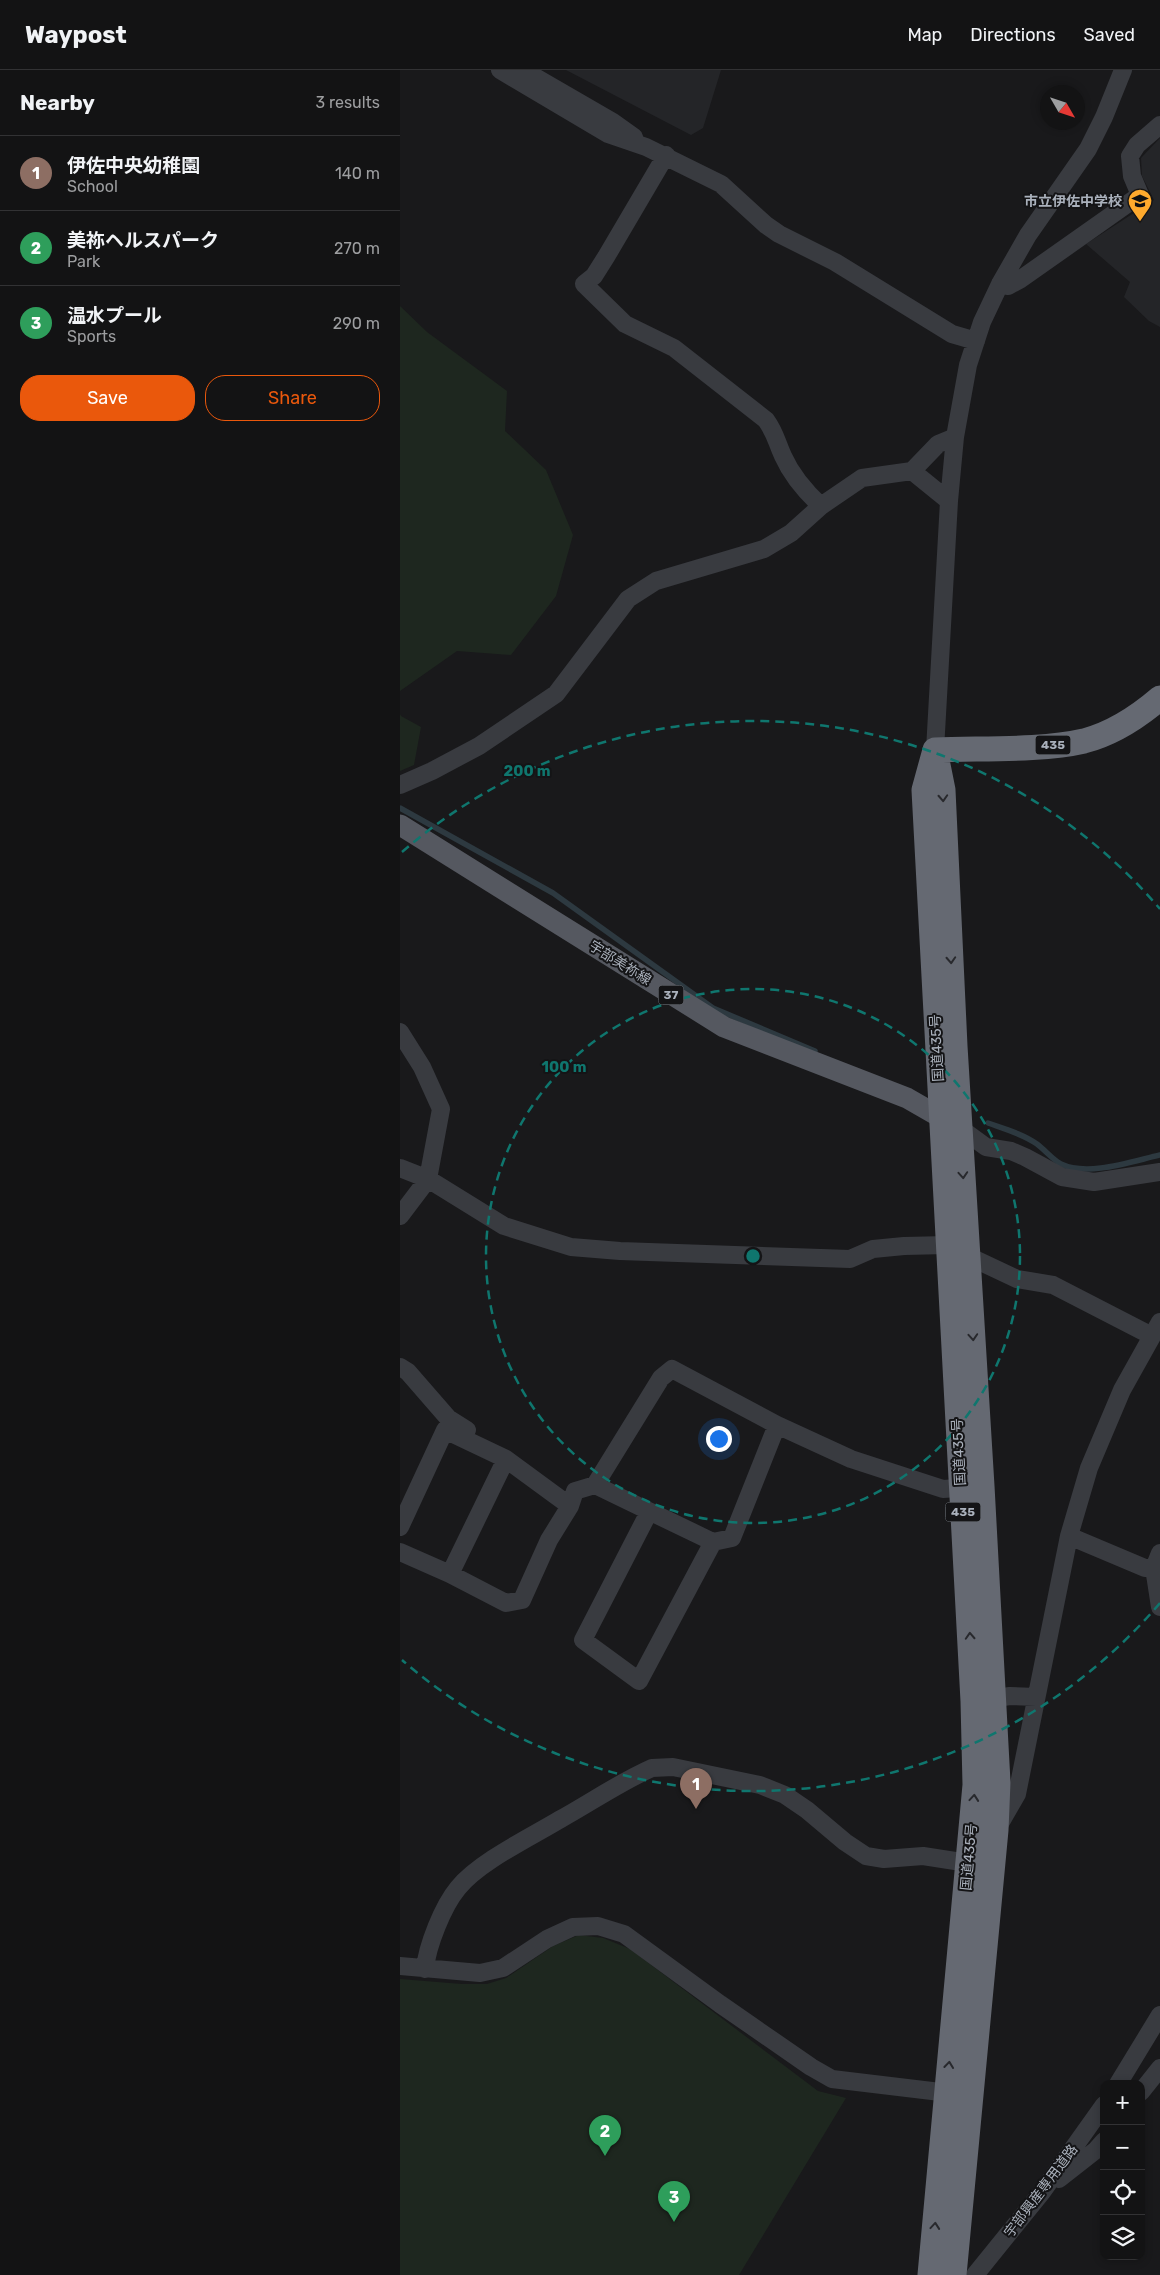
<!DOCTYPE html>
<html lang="en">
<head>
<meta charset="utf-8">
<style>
	body { margin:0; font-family:Rubik,"Noto Sans JP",sans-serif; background:#1c1c1d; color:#f1f3f6 }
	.controls { position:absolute; right:15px; bottom:15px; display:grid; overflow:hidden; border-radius:10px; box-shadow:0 2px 8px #0003 }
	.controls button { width:45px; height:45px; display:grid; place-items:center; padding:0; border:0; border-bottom:1px solid #323234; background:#131314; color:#f1f3f6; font:25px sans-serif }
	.compass { position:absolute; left:640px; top:15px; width:45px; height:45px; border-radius:50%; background:#131314; box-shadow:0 2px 8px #0003; rotate:129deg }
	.you { position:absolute; left:318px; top:1368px; width:18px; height:18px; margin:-12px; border:4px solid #fff; border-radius:50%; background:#1a73e8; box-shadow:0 0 0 8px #1a73e833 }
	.badge { display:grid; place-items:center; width:32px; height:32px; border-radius:50%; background:#ea580c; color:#fff; font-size:16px; font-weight:700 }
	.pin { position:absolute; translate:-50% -41px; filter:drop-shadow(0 1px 2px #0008) }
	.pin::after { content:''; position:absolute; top:26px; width:18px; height:15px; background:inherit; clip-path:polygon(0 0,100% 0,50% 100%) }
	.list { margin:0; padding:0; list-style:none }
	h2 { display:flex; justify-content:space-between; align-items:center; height:65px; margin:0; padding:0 20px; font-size:21px }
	h2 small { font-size:16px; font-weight:400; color:#9d9ea0 }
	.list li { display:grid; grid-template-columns:32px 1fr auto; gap:15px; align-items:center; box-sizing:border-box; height:75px; padding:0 20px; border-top:1px solid #323234 }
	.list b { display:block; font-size:19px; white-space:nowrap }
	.list p { margin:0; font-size:16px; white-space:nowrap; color:#9d9ea0 }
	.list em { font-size:16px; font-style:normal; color:#9d9ea0 }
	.actions { display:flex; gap:10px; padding:15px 20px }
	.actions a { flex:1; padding:11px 0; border:1px solid #ea580c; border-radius:20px; text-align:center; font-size:18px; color:#ea580c }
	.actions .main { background:#ea580c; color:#fff }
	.icon { flex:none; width:28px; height:28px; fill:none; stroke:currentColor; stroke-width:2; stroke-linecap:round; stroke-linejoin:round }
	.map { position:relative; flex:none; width:760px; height:2205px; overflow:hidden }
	header { display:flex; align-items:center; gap:30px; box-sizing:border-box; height:70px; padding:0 25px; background:#131314; border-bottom:1px solid #323234 }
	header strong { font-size:24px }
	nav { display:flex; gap:28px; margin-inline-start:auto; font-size:18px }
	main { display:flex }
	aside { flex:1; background:#131314 }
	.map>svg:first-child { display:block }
</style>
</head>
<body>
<header>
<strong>Waypost</strong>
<nav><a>Map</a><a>Directions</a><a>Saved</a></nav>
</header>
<main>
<aside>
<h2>Nearby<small>3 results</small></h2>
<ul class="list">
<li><span class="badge" style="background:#8d6e63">1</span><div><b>伊佐中央幼稚園</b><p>School</p></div><em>140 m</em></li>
<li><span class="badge" style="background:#2e9e5b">2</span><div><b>美祢ヘルスパーク</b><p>Park</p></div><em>270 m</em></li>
<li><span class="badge" style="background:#2e9e5b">3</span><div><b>温水プール</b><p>Sports</p></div><em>290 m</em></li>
</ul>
<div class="actions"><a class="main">Save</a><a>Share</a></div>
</aside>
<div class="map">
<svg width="760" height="2205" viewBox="0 0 760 2205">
	<rect width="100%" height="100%" fill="#19191b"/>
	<path fill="#242528" d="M166 0H321L303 58 291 65Z
		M760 68V257L749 251 724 227 730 212 686 174 754 130 742 106 741 88Z"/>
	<path fill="#1e271f" d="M0 236 27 262 107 321 105 361 146 400 173 465 156 526 111 585 57 581 0 621Z
		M0 644 1 646 21 657 14 695 0 701Z
		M179 1865 203 1868 230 1879 418 2021 446 2028 339 2205H0V1909L62 1914H87L106 1908 153 1876Z"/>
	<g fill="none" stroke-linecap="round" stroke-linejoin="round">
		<path stroke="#2d3940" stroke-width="5.5" d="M0 738 153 823 313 938 415 981
			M588 1053C605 1059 623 1064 637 1074 645 1080 653 1090 661 1094 688 1107 733 1091 760 1085"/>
		<path stroke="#393b40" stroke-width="18" d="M100 0 208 64 246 77 321 114 366 155 379 164 435 192 552 264 576 271
			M123 0 213 52 234 67
			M266 85 206 187 194 206 184 214 225 254 274 278 366 350C376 364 376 371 383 386 391 404 407 423 421 436
			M600 214 608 216 621 209 740 125 732 106 730 86 737 75 760 55
			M512 401 549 431
			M535 680 549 431 555 367 568 295 582 252 600 214 628 165 688 79 704 47 723 0
			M0 715 32 701 79 676 156 624 228 529 256 511 364 479 391 463 421 436 462 408 512 401 538 374 555 367
			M0 962 22 997 41 1039 28 1109 0 1146
			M560 1058 586 1077 611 1081 625 1087 662 1107 694 1112 760 1102
			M0 1098 28 1109 104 1156 171 1177 220 1181 450 1189 473 1179 504 1176 547 1175
			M568 1186 617 1209 653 1215 752 1266
			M0 1297 8 1302 48 1348 67 1360
			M195 1415 313 1472 332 1468 377 1355
			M249 1442 183 1570 239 1611 313 1472
			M0 1457 45 1360 106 1389 170 1436
			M669 1466 745 1498H754
			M0 1482 50 1504 106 1533 122 1530 149 1470 170 1436 175 1421 195 1415 261 1308 272 1299 377 1355 451 1389 543 1419 572 1417
			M760 1483 754 1498 760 1537
			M50 1504 106 1389
			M582 1630 610 1626 636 1627
			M598 1757 617 1724 669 1466 689 1398 722 1320 760 1252
			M0 1896 80 1903 103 1898 147 1869 173 1857 198 1856 224 1864 320 1934 411 1997 432 2009 557 2024
			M25 1899C27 1876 43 1836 58 1818 79 1792 129 1768 159 1750 190 1733 220 1712 252 1698L273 1697 360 1715 385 1725 407 1740 445 1772 466 1786 484 1789 523 1786 568 1793
			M718 2014 760 1945
			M741 2022 760 1998
			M659 2109 696 2080 704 2071
			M575 2205 642 2122 704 2035"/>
		<path stroke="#555860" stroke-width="21" d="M0 755 324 957 507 1028 554 1055"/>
		<path stroke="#656972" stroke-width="25" d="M535 680C580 678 641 681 684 671 711 664 739 646 760 628
			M536 685 543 720 555 976 582 1416 598 1712 596 1760 554 2205
			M530 2205 575 1715 573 1631 524 720 535 680"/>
	</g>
	<defs><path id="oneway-chevron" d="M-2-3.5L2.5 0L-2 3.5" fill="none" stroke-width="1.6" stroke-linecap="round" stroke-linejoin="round" transform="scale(1.25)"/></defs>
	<g stroke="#28292d">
		<use href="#oneway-chevron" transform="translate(543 728) rotate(87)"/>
		<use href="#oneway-chevron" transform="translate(551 890) rotate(87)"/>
		<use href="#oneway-chevron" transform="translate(563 1105) rotate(86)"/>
		<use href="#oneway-chevron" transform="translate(573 1267) rotate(86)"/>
		<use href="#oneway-chevron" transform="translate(570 1566) rotate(-93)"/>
		<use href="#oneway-chevron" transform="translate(574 1728) rotate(-85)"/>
		<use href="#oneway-chevron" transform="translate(549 1995) rotate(-84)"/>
		<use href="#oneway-chevron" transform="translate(535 2156) rotate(-85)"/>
	</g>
	<g fill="none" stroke="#0f766e" stroke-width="2.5" stroke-dasharray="9 6">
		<circle cx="353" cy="1186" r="267"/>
		<path d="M760 1533A535 535 0 0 1 2 1590M2 782A535 535 0 0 1 760 839"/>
	</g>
	<defs>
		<symbol id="school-pin" viewBox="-11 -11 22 30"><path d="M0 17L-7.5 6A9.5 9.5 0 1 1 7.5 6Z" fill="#ffaa2d" stroke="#141416"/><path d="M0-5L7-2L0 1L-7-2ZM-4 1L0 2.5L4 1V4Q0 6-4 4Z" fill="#111"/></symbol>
	</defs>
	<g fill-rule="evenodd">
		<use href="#school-pin" x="726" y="117" width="28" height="38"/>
	</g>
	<g text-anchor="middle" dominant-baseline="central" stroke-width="4" stroke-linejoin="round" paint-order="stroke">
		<g fill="#141416" stroke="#7d828a" stroke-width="1">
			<rect x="635.5" y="665.5" width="35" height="19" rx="4"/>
			<rect x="258.5" y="915.5" width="25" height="19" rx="4"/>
			<rect x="545.5" y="1432.5" width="35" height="19" rx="4"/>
		</g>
		<g font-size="12" font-weight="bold" fill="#aab1bc">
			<text x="653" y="675">435</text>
			<text x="271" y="925">37</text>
			<text x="563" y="1442">435</text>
		</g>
		<g font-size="14" font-weight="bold" fill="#aab1bc" stroke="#141416" text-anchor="end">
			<text x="722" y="131">市立伊佐中学校</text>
		</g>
		<g font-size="14" fill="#aab1bc" stroke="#141416">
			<text transform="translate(220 893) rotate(32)">宇部美祢線</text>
			<text transform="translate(537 978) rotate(-93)">国道435号</text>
			<text transform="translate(559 1382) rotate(-93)">国道435号</text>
			<text transform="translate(569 1787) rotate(-85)">国道435号</text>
			<text transform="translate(641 2121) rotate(-53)">宇部興産専用道路</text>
		</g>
	</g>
	<circle cx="353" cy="1186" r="8" fill="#0f766e" stroke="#141416" stroke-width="2.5"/>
	<g font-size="15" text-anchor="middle" font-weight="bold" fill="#0f766e" stroke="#141416" stroke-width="4" stroke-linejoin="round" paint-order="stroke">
		<text x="127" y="706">200 m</text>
		<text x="164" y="1002">100 m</text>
	</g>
</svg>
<div class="controls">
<button>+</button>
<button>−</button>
<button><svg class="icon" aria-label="locate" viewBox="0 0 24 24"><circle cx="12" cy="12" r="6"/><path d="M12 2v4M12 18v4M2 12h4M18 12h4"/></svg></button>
<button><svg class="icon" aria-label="layers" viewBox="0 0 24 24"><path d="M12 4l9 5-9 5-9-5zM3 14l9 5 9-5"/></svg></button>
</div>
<svg class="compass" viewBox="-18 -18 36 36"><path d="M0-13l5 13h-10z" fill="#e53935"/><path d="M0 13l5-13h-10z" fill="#9d9ea0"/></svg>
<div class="you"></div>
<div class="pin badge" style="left:296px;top:1739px;background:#8d6e63">1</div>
<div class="pin badge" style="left:205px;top:2086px;background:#2e9e5b">2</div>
<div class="pin badge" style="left:274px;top:2152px;background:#2e9e5b">3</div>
</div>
</main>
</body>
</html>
